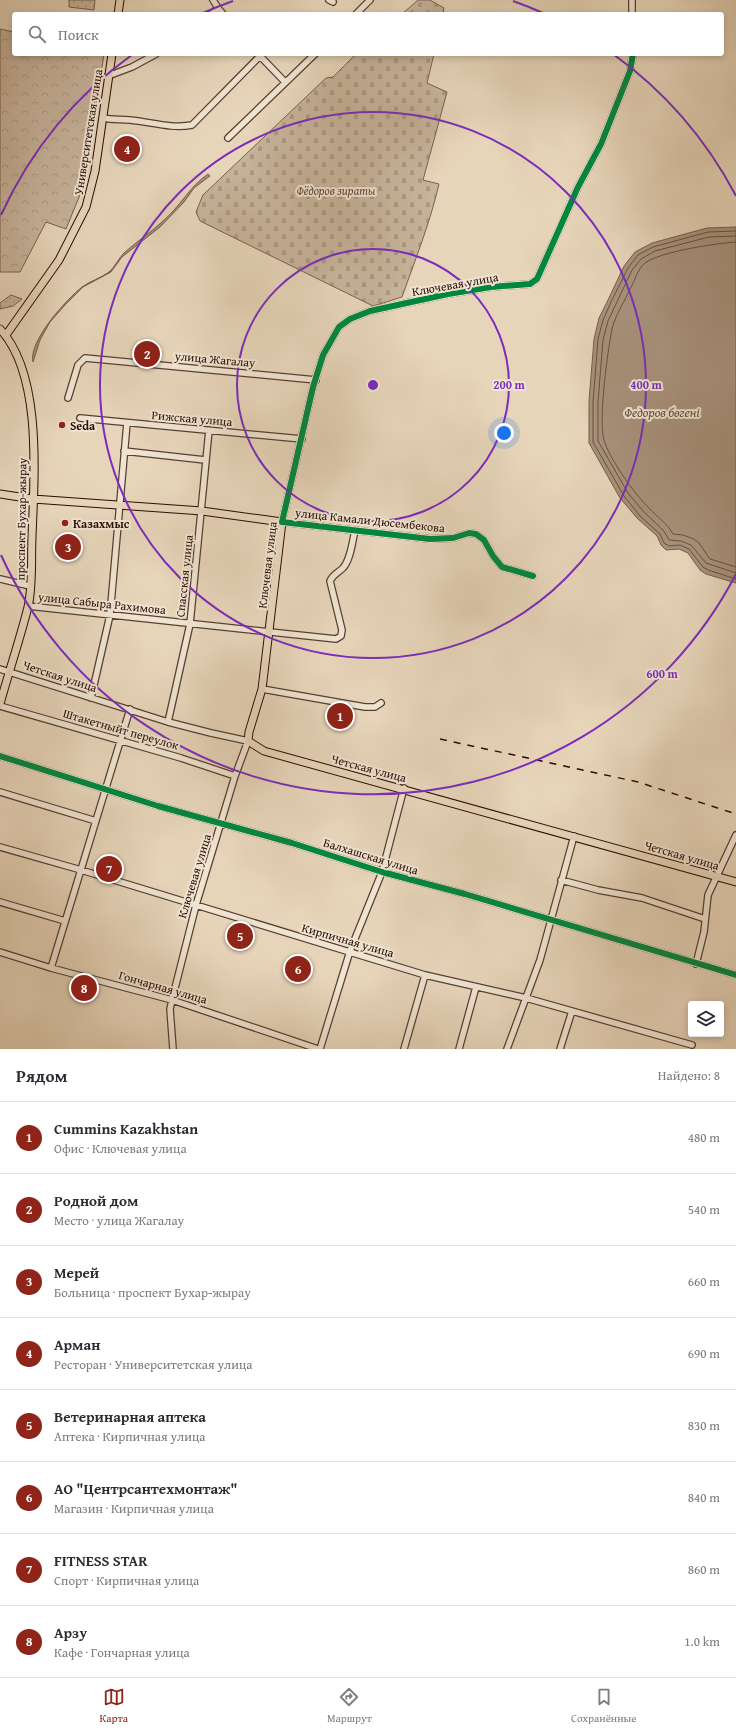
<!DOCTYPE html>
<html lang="ru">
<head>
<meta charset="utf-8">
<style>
	body { margin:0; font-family:"Gentium Book Plus",serif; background:#f2f2f3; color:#2b2b33 }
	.controls { position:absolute; right:12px; bottom:12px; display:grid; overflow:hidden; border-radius:4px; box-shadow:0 2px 6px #0003 }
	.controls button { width:36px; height:36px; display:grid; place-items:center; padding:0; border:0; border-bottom:1px solid #e1e1e2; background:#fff; color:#2b2b33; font:20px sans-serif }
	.you { position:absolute; left:504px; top:433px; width:14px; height:14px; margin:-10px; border:3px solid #fff; border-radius:50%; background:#1a73e8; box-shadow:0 0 0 6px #1a73e833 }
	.badge { display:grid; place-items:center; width:26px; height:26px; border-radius:50%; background:#8f2418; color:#fff; font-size:13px; font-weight:700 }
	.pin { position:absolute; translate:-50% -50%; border:2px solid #fff; box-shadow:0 1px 4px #0006 }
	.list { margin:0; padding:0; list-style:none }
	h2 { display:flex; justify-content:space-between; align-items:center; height:52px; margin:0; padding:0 16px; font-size:17px }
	h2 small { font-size:13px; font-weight:400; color:#7c7c81 }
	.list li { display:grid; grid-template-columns:26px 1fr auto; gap:12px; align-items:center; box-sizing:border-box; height:72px; padding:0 16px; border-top:1px solid #e1e1e2 }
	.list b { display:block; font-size:15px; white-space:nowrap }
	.list p { margin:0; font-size:13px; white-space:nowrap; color:#7c7c81 }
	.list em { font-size:13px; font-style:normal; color:#7c7c81 }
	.icon { flex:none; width:22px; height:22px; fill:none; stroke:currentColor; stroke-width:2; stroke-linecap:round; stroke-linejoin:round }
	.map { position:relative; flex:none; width:736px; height:1049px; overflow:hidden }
	.search { position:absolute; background:#fff; box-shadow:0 2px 6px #0003; left:12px; right:12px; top:12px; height:44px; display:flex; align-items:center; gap:10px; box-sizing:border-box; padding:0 14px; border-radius:4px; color:#7c7c81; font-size:15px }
	.sheet { height:628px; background:#fff }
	nav { display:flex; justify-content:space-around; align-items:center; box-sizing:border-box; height:56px; border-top:1px solid #e1e1e2; background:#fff; font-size:11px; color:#7c7c81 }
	nav a { display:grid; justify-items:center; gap:2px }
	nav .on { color:#8f2418 }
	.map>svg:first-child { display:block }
</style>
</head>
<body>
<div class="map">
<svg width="736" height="1049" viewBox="0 0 736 1049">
	<defs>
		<pattern id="grass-dots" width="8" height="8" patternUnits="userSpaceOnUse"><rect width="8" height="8" fill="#c7b39b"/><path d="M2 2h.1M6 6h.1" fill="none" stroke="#ab9984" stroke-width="1.8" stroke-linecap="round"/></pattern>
		<pattern id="forest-crowns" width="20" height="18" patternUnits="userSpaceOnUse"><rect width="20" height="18" fill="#c7b39b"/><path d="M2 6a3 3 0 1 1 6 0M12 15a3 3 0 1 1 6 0" fill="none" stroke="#ab9984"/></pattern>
		<pattern id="cemetery-stones" width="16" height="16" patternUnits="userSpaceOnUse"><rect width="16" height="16" fill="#c7b39b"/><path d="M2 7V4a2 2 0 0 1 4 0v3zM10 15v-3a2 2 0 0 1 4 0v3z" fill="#ab9984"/></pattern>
	</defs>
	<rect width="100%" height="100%" fill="#e7d5ba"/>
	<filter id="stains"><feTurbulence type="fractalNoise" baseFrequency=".005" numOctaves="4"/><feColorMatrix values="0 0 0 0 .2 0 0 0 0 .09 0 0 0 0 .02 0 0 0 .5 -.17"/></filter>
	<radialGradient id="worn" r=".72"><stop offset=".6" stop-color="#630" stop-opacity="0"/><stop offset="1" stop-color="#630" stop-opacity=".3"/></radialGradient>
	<path fill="url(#grass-dots)" stroke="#78604e" d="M69 0H95L94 10 69 7Z
		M11 295 22 299 13 306 0 309V303Z"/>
	<path fill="url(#forest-crowns)" stroke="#78604e" d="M0 29 14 32V54H104L84 185 66 229 46 222 20 272H0Z"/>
	<path fill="url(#cemetery-stones)" stroke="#78604e" d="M418 0H430L444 8 443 14H402Z
		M356 54H434L427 83 447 92 423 180 439 184C430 223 415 260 402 297L373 306 200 221 196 212 203 195 326 78 333 77Z"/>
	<path fill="#a7917b" stroke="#755c4b" d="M208 174 210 176 194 188 184 202 160 227 122 257 111 272 83 287 65 305 50 322 40 340 33 362C28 341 67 299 82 287 90 281 101 278 109 272 115 267 118 259 124 253 136 242 150 233 162 222 180 207 189 187 208 174Z
		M736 227V583L706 574 700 570 688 553 679 549 666 550 661 545 657 536 637 518 620 498 589 443V401L594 339 599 318 608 300 624 266 635 252 652 243 707 228Z"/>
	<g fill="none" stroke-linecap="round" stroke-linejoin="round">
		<path stroke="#684e3e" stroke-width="1" d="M736 231 708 232 653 247 638 255 628 268 611 302 603 320 598 339 593 402V442L624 496 640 516 660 534 664 543 669 546 680 545 689 549 703 567 708 570 736 579
			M736 236 709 237 655 251 641 259 632 270 608 321 603 340 598 402V441L628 493 644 512 664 531 669 540 681 541 691 545 706 563 736 573
			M736 242C717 243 659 252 645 263 637 270 635 281 630 289 625 301 617 312 613 325 608 345 598 422 604 440 609 458 635 495 649 508 657 517 667 523 673 534L683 535 694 539 699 543 710 559 736 567"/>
		<defs>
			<path id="minor" d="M329 0 333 2
				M632 0V14
				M218 8 223 14
				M211 14 218 8 213 0
				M356 14 370 0
				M260 56 285 82
				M108 76 132 67 156 54
				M103 118C112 120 121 119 130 120 151 122 172 129 192 125L260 56 258 54
				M228 138 315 54
				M68 398 78 365 85 358 316 380
				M80 418 302 439
				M124 451 205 460
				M533 576 502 567 493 556 484 540 476 534 469 533 453 538 430 539 282 522 313 387 323 355 339 327 350 319 370 311 448 294 491 287 530 284 537 279 578 187 601 144 630 71 633 54
				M0 579 30 586
				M28 606 336 639 341 636 342 630 330 581C333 574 338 573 343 568 351 559 352 542 355 531
				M0 669 168 722 211 733 248 741 235 776 196 905 172 1000 170 1009 173 1049
				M262 689 365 707H375L381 703
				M91 698 110 615 127 423
				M0 706 181 758 235 776
				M168 722 190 624 209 430
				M0 756 158 806 292 843 382 872 465 894 736 975
				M0 792 96 821
				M0 847 81 870 425 975 526 998 692 1045
				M561 880 598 890 642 898 705 919
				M0 902 65 921
				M0 952 51 968 172 1000 318 1049
				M696 964 704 932 708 895 736 835
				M51 968 130 709
				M320 1049 350 951 382 872 404 788
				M404 1049 425 975
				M459 1049 476 987
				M507 1049 540 960 574 836
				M560 1049 572 1011"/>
			<path id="major" d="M118 14 120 0
				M0 329C43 375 34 478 32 537 31 560 33 585 28 607 20 639 9 671 0 704
				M6 335 59 260 86 207 95 171 112 54
				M0 494 33 499 202 511 282 522 262 689 249 732 248 741 264 751 736 882"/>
		</defs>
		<use href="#minor" stroke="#593e30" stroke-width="8"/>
		<use href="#major" stroke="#2a0c02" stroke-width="9"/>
		<use href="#minor" stroke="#efe4d2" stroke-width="5.5"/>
		<use href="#major" stroke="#e7d5ba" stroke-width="7"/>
		<path stroke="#2a0c02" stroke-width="1.5" stroke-dasharray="7 7" stroke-linecap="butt" d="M440 739 638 782 736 814"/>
		<defs>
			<path id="cycleway" d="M533 576 502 567 493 556 484 540 476 534 469 533 453 538 430 539 282 522 313 387 323 355 339 327 350 319 370 311 448 294 491 287 530 284 537 279 578 187 601 144 630 71 633 54
				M0 756 158 806 292 843 382 872 465 894 736 975"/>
		</defs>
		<use href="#cycleway" stroke="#efe4d2" stroke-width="8"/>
		<use href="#cycleway" stroke="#00873e" stroke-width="6"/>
	</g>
	<g fill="none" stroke="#7b2cbf" stroke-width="2">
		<circle cx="373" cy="385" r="136"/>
		<circle cx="373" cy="385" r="273"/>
		<path d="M736 574A409 409 0 0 1 1 555M1 215A409 409 0 0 1 133 54M203 13A409 409 0 0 1 233 1M513 1A409 409 0 0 1 543 13M613 54A409 409 0 0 1 736 196"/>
	</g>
	<g fill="#8f2418" stroke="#efe4d2" stroke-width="1.5">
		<circle cx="62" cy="425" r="4"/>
		<circle cx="65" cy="523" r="4"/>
	</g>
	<g text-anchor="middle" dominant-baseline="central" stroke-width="4" stroke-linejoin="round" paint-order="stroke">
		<g font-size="12" fill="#2a0c02" stroke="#efe4d2">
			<text transform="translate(88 132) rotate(-81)">Университетская улица</text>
			<text transform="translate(455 284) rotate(-10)">Ключевая улица</text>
			<text transform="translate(215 359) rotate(5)">улица Жагалау</text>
			<text transform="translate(192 418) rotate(5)">Рижская улица</text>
			<text transform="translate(21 519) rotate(-89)">проспект Бухар-жырау</text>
			<text transform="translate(370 520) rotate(6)">улица Камали Дюсембекова</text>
			<text transform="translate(267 565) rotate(-83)">Ключевая улица</text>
			<text transform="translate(184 576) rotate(-84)">Спасская улица</text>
			<text transform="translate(102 603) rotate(6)">улица Сабыра Рахимова</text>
			<text transform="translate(60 676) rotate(18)">Четская улица</text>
			<text transform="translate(121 729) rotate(16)">Штакетныйт переулок</text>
			<text transform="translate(369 768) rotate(15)">Четская улица</text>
			<text transform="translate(682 855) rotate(16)">Четская улица</text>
			<text transform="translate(371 856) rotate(17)">Балхашская улица</text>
			<text transform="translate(194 876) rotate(-73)">Ключевая улица</text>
			<text transform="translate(348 940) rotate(16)">Кирпичная улица</text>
			<text transform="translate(163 987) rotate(16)">Гончарная улица</text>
		</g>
		<g font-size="12" font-style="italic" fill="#614638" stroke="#efe4d2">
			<text x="336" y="190">Фёдоров зираты</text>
		</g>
		<g font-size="12" font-weight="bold" fill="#2a0c02" stroke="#efe4d2" text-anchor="start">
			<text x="70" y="425">Seda</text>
			<text x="73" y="523">Казахмыс</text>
		</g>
		<g font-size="13" font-style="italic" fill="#624838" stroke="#efe4d2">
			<text x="662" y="412">Федоров бөгені</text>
		</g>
	</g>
	<circle cx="373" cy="385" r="6" fill="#7b2cbf" stroke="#efe4d2" stroke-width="2"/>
	<g font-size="12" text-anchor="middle" font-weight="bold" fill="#7b2cbf" stroke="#efe4d2" stroke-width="4" stroke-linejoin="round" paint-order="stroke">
		<text x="509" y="389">200 m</text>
		<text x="646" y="389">400 m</text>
		<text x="662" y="678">600 m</text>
	</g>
	<rect width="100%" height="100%" filter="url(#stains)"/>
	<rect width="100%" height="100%" fill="url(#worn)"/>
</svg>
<div class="controls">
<button><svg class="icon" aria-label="layers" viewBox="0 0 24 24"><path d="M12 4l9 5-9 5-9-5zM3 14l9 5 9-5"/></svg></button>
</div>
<div class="you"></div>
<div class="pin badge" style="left:340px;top:716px">1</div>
<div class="pin badge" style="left:147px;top:354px">2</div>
<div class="pin badge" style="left:68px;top:547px">3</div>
<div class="pin badge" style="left:127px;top:149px">4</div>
<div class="pin badge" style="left:240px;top:936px">5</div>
<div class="pin badge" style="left:298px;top:969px">6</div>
<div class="pin badge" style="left:109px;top:869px">7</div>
<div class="pin badge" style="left:84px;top:988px">8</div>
<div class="search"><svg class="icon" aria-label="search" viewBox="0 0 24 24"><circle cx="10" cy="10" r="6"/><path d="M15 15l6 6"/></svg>Поиск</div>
</div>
<section class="sheet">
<h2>Рядом<small>Найдено: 8</small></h2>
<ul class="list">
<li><span class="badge">1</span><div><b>Cummins Kazakhstan</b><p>Офис · Ключевая улица</p></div><em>480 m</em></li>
<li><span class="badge">2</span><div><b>Родной дом</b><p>Место · улица Жагалау</p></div><em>540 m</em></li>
<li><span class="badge">3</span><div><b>Мерей</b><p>Больница · проспект Бухар-жырау</p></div><em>660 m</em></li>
<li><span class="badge">4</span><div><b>Арман</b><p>Ресторан · Университетская улица</p></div><em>690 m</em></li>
<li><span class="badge">5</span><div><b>Ветеринарная аптека</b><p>Аптека · Кирпичная улица</p></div><em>830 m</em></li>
<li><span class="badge">6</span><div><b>АО &quot;Центрсантехмонтаж&quot;</b><p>Магазин · Кирпичная улица</p></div><em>840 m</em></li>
<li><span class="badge">7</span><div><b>FITNESS STAR</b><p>Спорт · Кирпичная улица</p></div><em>860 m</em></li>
<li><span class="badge">8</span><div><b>Арзу</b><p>Кафе · Гончарная улица</p></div><em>1.0 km</em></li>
</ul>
</section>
<nav>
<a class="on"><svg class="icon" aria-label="map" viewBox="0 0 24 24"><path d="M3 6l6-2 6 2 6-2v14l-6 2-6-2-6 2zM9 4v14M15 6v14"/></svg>Карта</a>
<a><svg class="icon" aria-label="directions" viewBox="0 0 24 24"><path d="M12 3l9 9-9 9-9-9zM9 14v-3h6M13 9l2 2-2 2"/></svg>Маршрут</a>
<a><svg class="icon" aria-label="saved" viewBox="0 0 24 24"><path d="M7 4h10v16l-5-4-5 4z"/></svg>Сохранённые</a>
</nav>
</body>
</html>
